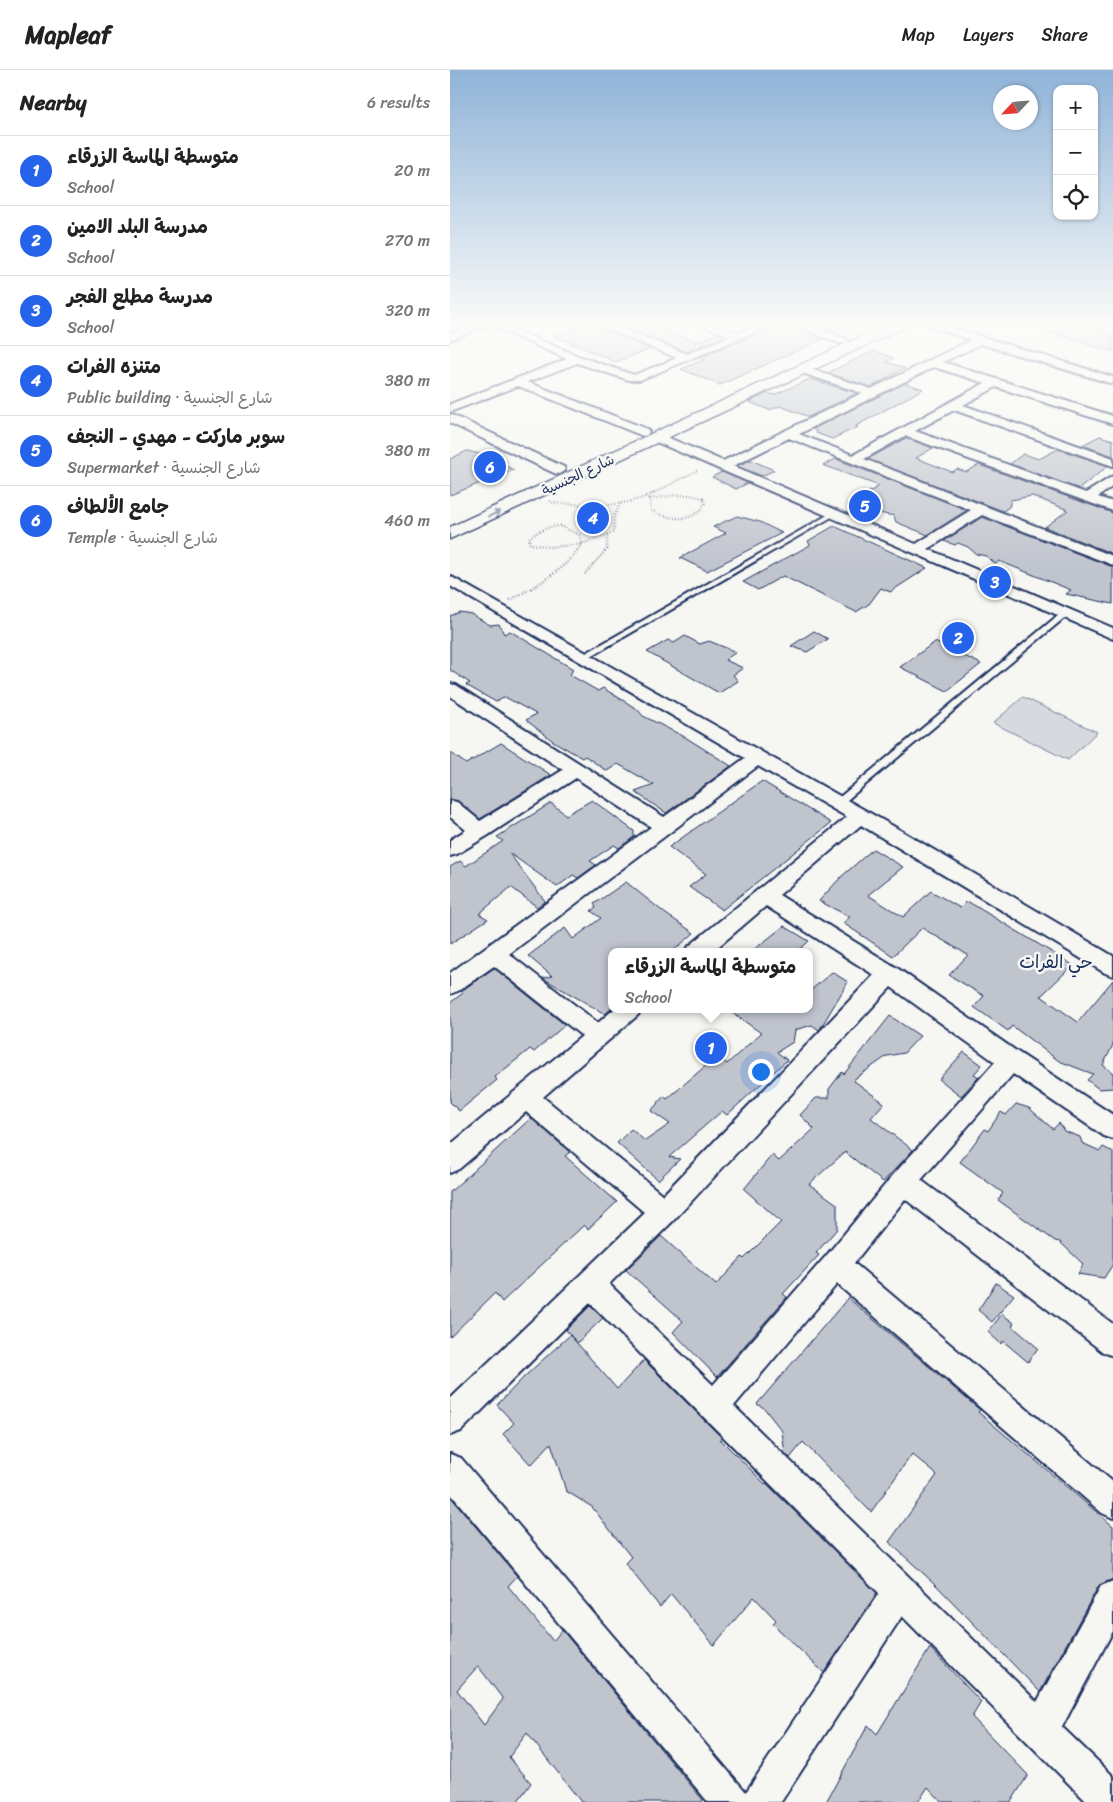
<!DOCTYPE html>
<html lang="en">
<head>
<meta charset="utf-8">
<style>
	body { margin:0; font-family:Sriracha,"Playpen Sans Arabic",sans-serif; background:#f6f6f6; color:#222 }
	.controls { position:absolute; right:15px; top:15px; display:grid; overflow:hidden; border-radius:10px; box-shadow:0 1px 4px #0004 }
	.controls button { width:45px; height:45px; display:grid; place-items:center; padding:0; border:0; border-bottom:1px solid #e0e0e0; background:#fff; color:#222; font:25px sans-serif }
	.compass { position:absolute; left:543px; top:15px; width:45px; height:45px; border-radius:50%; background:#fff; box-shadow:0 1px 4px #0004; rotate:244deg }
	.you { position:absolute; left:310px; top:1001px; width:18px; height:18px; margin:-12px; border:4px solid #fff; border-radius:50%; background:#1a73e8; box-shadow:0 0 0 8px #1a73e833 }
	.badge { display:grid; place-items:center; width:32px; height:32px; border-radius:50%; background:#2563eb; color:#fff; font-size:16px; font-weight:700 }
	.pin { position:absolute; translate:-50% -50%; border:2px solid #fff; box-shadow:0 1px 5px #0006 }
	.popup { position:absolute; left:158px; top:878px; width:205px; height:65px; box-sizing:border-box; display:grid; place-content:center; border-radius:10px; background:#fff; filter:drop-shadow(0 1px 4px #0005); font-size:16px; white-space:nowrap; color:#767676 }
	.popup b { font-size:19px; color:#222 }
	.popup::after { content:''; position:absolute; left:50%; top:100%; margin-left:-10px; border:10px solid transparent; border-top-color:#fff }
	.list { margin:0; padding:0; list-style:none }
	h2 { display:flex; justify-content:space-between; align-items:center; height:65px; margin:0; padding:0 20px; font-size:21px }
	h2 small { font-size:16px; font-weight:400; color:#767676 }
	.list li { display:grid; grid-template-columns:32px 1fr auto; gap:15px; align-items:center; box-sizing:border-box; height:70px; padding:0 20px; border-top:1px solid #e0e0e0 }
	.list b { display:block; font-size:19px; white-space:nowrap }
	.list p { margin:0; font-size:16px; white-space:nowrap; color:#767676 }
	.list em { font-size:16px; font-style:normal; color:#767676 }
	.icon { flex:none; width:28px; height:28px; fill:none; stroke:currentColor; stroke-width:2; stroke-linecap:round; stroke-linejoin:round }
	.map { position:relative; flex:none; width:663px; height:1732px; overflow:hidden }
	header { display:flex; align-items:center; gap:30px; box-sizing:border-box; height:70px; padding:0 25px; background:#fff; border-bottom:1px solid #e0e0e0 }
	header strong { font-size:24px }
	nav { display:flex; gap:28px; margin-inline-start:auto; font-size:18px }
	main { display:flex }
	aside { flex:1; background:#fff }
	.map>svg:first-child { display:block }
</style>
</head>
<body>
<header>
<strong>Mapleaf</strong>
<nav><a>Map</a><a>Layers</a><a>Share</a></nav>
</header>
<main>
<aside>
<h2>Nearby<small>6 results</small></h2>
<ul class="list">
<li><span class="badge">1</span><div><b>متوسطة الماسة الزرقاء</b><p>School</p></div><em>20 m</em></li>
<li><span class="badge">2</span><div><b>مدرسة البلد الامين</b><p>School</p></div><em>270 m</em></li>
<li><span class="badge">3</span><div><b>مدرسة مطلع الفجر</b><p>School</p></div><em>320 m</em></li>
<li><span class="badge">4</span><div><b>متنزه الفرات</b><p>Public building · شارع الجنسية</p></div><em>380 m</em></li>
<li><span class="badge">5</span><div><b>سوبر ماركت - مهدي - النجف</b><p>Supermarket · شارع الجنسية</p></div><em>380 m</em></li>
<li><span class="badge">6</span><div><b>جامع الألطاف</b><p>Temple · شارع الجنسية</p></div><em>460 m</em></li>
</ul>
</aside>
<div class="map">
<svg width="663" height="1732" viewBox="0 0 663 1732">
	<rect width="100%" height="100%" fill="#f6f6f2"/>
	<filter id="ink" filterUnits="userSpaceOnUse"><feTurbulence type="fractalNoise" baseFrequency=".02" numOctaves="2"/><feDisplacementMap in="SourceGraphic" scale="10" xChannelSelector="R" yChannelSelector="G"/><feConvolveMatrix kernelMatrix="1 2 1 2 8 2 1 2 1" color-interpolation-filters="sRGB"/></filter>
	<g filter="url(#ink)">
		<path fill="#d6d9dd" stroke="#78849e" d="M573 627 647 662 618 690 543 653Z"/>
		<path fill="#c0c4cd" stroke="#1b2f5e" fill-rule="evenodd" d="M131 256H148L200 279 166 292 104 266Z
			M171 256H204L247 272 268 263 275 266 237 282Z
			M329 256H342L373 269 270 315 231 299 254 290 249 288Z
			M367 256H402L386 263Z
			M592 256H639L663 264V282L591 260Z
			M424 281 444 288 436 292 455 298 421 317 377 303Z
			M360 309 407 323 359 347 330 336 319 340 299 332 318 323 324 325Z
			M455 313 473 319 406 356 408 357 382 369 366 363V361L363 359Z
			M650 366 663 370V386L632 375Z
			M456 368 483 378 466 388 502 402 507 399 516 402 529 395 663 443V484L595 457 618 440 582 426 561 430 559 437 553 441 418 389Z
			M608 379 658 396 629 419 560 394 573 384 589 389Z
			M17 381 30 384 64 400 0 425V389Z
			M386 389 517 440 478 465 446 452 444 446 429 443 424 439V432L400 439 398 435 429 416 373 395Z
			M301 390 324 400 312 406 287 396Z
			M272 402 298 413 286 419 262 407Z
			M287 446 310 452 332 463 257 501 230 488 276 463 263 457Z
			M532 447 663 497V534L616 524 621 520 549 491 546 494 536 486 526 484 518 477 508 473 505 475 494 471Z
			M384 456 477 498 440 522 431 518 419 534 406 542 333 506 308 520 293 512 360 475 358 471Z
			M10 542 21 544 40 555 49 554 54 564 60 561 123 599 120 605 148 621 153 618 187 639 193 646 235 667 281 696 216 743 185 722 204 715 168 694 157 701 135 686 132 688 103 671 76 650 86 644 55 627 46 632 16 615 20 613 0 600V546Z
			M364 561 378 569 357 582 341 576Z
			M235 566 250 574 259 571 286 582 275 590 293 598 283 605 288 611 269 623 197 582 218 570 224 573Z
			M485 572 531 594 497 621 450 597Z
			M51 673 101 705 30 749 8 731 0 729V682L16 694Z
			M312 711 381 753 272 840 239 817 256 804 219 777Z
			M142 730 184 761V767L169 778 164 775 140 791 146 795 128 808 123 805 107 817 59 783 95 831 87 837 61 817 29 844 38 849 0 874V797L10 791 16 796 53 771 47 767 101 733 116 745Z
			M423 779 453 797 418 825 453 847 481 821 510 838 517 831 623 895 591 926 628 952 663 910V975L653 995 663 1003V1018L649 1019 637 1010 643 1004 609 991 562 956 558 961 524 937 534 926 499 905 518 885 472 858 443 886 393 853 400 847 369 831 391 807Z
			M176 812 216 844 244 863 222 882H162V938L155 944 96 910 93 908 102 906 78 886 115 858 123 869 151 848 141 841 146 837 144 834Z
			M334 856 359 871 347 882H301Z
			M44 898 115 955 84 982 80 979 45 1007 47 1010 9 1041 0 1032V933L13 923 11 921Z
			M382 902 398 912 370 959 369 960 362 955 345 960 343 972 327 982 337 990 277 1045 272 1041 219 1087 230 1089 208 1110 167 1073 181 1059 195 1071 220 1054 201 1041 214 1026 217 1029 267 986 277 994 311 963 277 939H360V921Z
			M440 946 470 966 454 983 437 986 403 1010 434 1033 421 1048 463 1080 433 1112 395 1082 359 1114 387 1134V1159L366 1183 369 1185 333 1224 337 1227 267 1307 223 1262 233 1251 176 1200 211 1166 266 1215 292 1187 294 1189 331 1152 294 1119 322 1085 329 1091 364 1059 350 1045 366 1028H379V1019L392 1002 394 1004Z
			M514 982 532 995 524 1004 529 1007 511 1026 489 1009Z
			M566 1034 579 1038 603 1059 609 1053 614 1061 630 1067 632 1073 650 1081 653 1077 663 1082V1194L654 1208 628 1204 633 1194 610 1172 605 1171 548 1130 553 1123 510 1092 535 1059 538 1061 551 1042 556 1045Z
			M81 1048 120 1082 115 1086 167 1132 138 1159 134 1155 52 1232 45 1223 0 1267V1122Z
			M546 1213 564 1225 542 1252 528 1240Z
			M398 1228 530 1340 528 1342 663 1456V1509L649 1515 590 1622 486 1515 439 1472 487 1405 462 1384 421 1442 353 1372 340 1388 335 1384 332 1361 314 1338 307 1334Z
			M140 1236 153 1248 127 1273 116 1260Z
			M552 1244 564 1253 562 1256 588 1278 578 1292 553 1271 551 1274 538 1262Z
			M120 1265 167 1319 194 1290 271 1367 270 1369 315 1414 316 1413 427 1523 374 1603 323 1554 326 1550 304 1527 264 1575 221 1524 210 1537 175 1493 181 1487 142 1437 116 1421 101 1373 81 1395 53 1364 64 1353 47 1335 74 1307Z
			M0 1426 67 1506 58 1516 103 1571 112 1560 253 1730 252 1732H131L77 1663 59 1687 81 1713 67 1732H0ZM28 1596 53 1629 34 1655 7 1620Z
			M480 1578 531 1632 522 1647 578 1705 561 1732H492L478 1717 468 1732H376L418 1655 427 1664Z"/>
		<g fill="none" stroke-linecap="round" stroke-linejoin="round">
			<defs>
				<path id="service" d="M383 442 386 444 385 445 136 589H130L129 587Z
					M612 542 619 544 391 735H385L384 733 385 731Z"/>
				<path id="minor" d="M20 256H36L0 270V263Z
					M41 256H56L131 287 184 305 227 288 150 256H165L237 284 280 266 255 256H271L289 263 305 256H320L190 310H179L127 293 78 312 197 359 199 362 197 365 193 366 68 316 0 342V334L117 289Z
					M344 256H360L397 269 398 271 397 273H389Z
					M480 256H497L663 307V314L531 274 493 292 663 346V354L546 317 513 335 663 388V396L504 340 465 361 636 423 663 406V416L648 427 663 432V441L455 366 414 389 663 486V495L532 445 478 479 663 558V569L204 371 202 368 204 365H212L273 391 412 323 349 302 347 300 349 298H357L421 319 521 270ZM484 297 535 313 403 385 349 364ZM339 368 521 440 466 474 283 396Z
					M0 344 114 397 115 400 109 404 104 403 0 353Z
					M0 506 450 760 663 886V906L655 903 411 755 329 825 447 898 569 983 663 1045V1069L654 1066 563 1004 471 1110 663 1254V1286L653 1282 455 1129 404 1193 663 1412V1448L652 1443 387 1214 284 1336 587 1632 651 1516 663 1511V1561L612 1657 663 1706V1732H637L452 1546 331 1732H258L0 1423V1384L11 1388 296 1722 429 1523 140 1233 11 1361 0 1365V1329L195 1143 76 1042 9 1099 0 1103V1075L132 966 44 896 8 921 0 924V903L201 757 126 708 37 766 7 784 0 786V770L16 760 0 747V731L7 732 30 751 113 700 0 626V614L6 615 214 747 295 688 0 516ZM308 696 397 747 239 876 236 882H262L316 836 424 905 213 1125 93 1027 188 945 191 939H164L148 953 59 884ZM441 917 545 992 444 1104 376 1186 263 1315 159 1214 223 1151Z"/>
				<path id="secondary" d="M434 256H452L451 259 0 469V457Z"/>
			</defs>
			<use href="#service" stroke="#1b2f5e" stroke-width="4"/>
			<use href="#minor" stroke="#1b2f5e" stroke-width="4"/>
			<use href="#secondary" stroke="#1b2f5e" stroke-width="3"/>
			<path stroke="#1b2f5e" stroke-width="2" stroke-dasharray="0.5 2" stroke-linecap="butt" d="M202 424 248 400"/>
			<path stroke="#1b2f5e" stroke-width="2.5" stroke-dasharray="0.5 2.5" stroke-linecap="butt" d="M226 425H239L253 428 255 433C245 454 218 450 201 440L200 429Z
				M196 426 200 429
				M100 431 104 433C139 435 171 439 204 423
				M110 456 130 465 132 474 101 477 80 474 79 468C89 461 98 456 110 456Z
				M132 474 164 462V446L170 434
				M135 504 157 479V465
				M60 530C88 515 114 501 132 474"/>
			<use href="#service" fill="#f6f6f2" fill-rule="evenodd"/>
			<use href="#minor" fill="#f6f6f2" fill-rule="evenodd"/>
			<use href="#secondary" fill="#f6f6f2" fill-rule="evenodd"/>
		</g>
		<defs><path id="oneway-solid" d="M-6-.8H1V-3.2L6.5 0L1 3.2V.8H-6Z" transform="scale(1.25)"/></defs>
		<use fill="#8892a8" href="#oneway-solid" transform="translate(44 444) rotate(-25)"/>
	</g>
	<linearGradient id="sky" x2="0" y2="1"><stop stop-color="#8fb3d8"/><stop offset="0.51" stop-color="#fbfbf9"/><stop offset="1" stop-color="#fbfbf9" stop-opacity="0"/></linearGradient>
	<rect width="663" height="499" fill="url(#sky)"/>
	<g text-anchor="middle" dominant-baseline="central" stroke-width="5" stroke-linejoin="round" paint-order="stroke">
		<g font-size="14" fill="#1b2f5e" stroke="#f6f6f2">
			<text transform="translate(128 405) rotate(-25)">شارع الجنسية</text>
		</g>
		<g font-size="18" fill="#1b2f5e" stroke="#f6f6f2">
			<text x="606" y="892">حي الفرات</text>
		</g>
	</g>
</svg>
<div class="controls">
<button>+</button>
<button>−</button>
<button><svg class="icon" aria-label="locate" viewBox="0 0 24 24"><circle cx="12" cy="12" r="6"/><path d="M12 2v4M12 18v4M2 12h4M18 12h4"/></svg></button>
</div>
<svg class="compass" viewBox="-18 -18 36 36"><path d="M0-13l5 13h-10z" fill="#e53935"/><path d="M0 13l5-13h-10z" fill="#767676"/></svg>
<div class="you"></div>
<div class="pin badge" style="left:261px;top:978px">1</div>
<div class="popup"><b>متوسطة الماسة الزرقاء</b>School</div>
<div class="pin badge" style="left:508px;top:568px">2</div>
<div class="pin badge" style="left:545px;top:512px">3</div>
<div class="pin badge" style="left:143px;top:448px">4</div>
<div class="pin badge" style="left:415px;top:436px">5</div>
<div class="pin badge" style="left:40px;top:397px">6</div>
</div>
</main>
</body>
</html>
